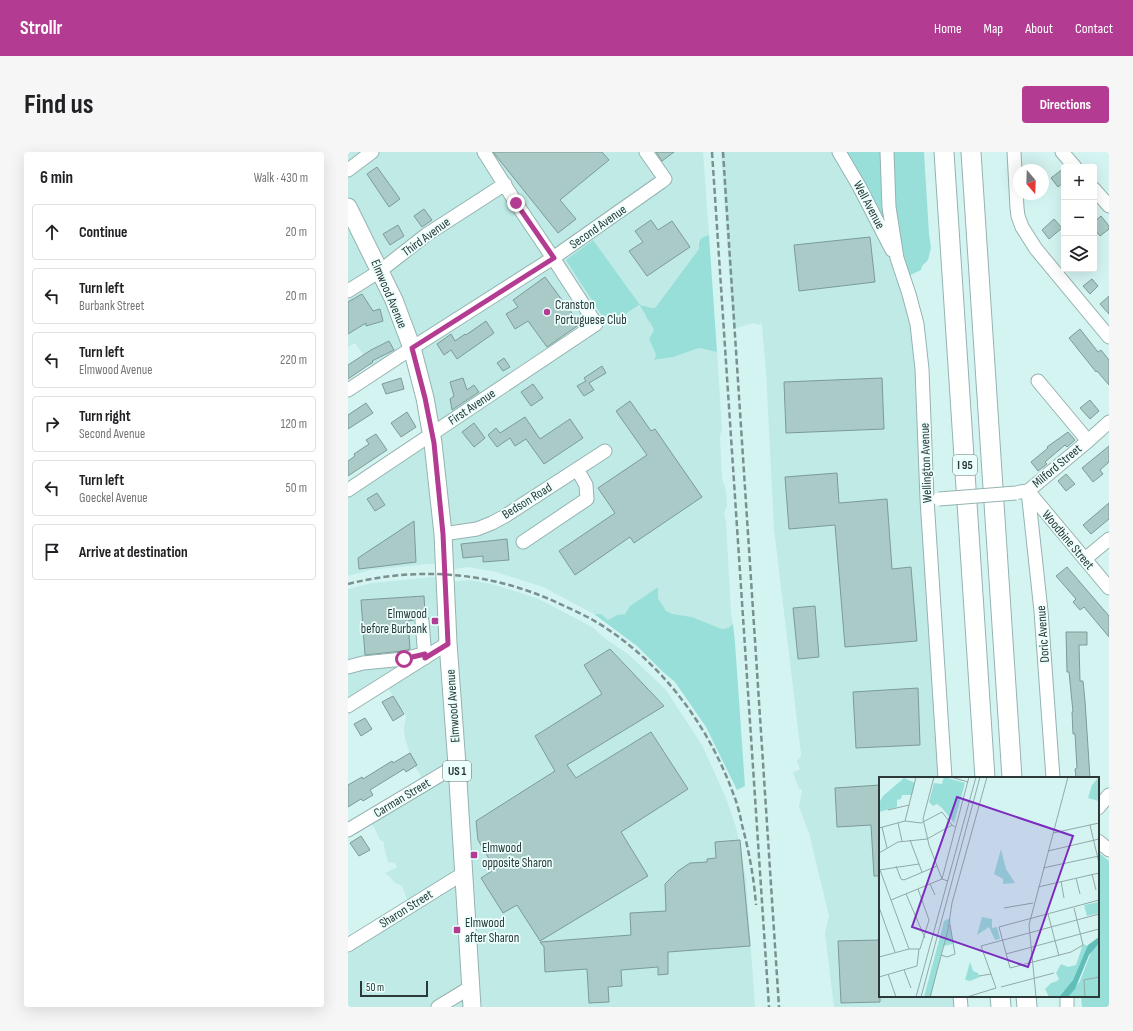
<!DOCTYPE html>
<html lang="en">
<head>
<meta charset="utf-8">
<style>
	body { margin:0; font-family:"Sofia Sans Condensed",sans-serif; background:#f6f6f6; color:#202124 }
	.controls { position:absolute; right:12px; top:12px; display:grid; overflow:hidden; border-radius:4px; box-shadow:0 4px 16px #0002 }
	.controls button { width:36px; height:36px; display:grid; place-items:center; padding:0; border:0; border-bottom:1px solid #e0e0e0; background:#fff; color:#202124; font:20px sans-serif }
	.compass { position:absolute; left:665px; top:12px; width:36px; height:36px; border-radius:50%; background:#fff; box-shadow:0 4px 16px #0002; rotate:161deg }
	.scale { position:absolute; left:12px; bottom:10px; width:68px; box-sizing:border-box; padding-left:4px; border:2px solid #2c3938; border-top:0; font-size:11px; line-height:14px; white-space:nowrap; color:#2c3938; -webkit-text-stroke:3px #ebfffd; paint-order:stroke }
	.stop { position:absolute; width:12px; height:12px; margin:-9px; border:3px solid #b33c92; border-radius:50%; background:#fff }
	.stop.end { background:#b33c92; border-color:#fff; box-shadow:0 1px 4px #0008 }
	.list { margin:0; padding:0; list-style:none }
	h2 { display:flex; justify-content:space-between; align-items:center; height:52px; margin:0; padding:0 16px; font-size:17px }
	h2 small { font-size:13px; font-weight:400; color:#757577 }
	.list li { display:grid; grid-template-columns:26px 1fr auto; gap:12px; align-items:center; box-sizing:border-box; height:56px; margin:0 8px 8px; padding:0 8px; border:1px solid #e0e0e0; border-radius:4px }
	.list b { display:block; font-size:15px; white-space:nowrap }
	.list p { margin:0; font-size:13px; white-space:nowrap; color:#757577 }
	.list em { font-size:13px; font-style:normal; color:#757577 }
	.icon { flex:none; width:22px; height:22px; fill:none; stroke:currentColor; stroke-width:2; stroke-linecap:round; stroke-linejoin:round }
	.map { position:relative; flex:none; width:761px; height:855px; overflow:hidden; border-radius:4px }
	header { display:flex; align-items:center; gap:24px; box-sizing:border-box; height:56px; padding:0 20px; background:#b33c92; color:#fff }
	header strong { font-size:19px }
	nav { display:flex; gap:22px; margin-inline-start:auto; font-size:14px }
	.intro { display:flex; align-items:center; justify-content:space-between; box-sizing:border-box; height:96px; padding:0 24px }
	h1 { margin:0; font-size:28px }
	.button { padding:10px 18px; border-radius:4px; background:#b33c92; color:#fff; font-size:14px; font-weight:700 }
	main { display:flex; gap:24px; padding:0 24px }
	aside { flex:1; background:#fff; border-radius:4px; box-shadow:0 4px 16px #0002 }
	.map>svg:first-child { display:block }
</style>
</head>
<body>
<header>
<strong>Strollr</strong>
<nav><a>Home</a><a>Map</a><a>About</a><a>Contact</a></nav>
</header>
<div class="intro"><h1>Find us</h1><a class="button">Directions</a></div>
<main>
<aside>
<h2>6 min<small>Walk · 430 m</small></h2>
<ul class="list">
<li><svg class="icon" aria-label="ahead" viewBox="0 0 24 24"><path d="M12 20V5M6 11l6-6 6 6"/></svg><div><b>Continue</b></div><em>20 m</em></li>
<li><svg class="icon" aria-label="left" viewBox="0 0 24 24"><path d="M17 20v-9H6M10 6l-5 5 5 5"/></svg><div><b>Turn left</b><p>Burbank Street</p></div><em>20 m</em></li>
<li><svg class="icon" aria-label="left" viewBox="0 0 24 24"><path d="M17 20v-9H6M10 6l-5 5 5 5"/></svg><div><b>Turn left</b><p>Elmwood Avenue</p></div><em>220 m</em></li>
<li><svg class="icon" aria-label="right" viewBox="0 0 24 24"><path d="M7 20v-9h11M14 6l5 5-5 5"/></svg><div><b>Turn right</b><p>Second Avenue</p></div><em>120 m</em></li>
<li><svg class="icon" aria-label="left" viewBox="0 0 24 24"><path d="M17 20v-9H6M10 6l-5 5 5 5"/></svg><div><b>Turn left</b><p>Goeckel Avenue</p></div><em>50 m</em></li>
<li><svg class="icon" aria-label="arrive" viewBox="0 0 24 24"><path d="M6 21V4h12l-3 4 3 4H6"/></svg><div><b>Arrive at destination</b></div></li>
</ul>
</aside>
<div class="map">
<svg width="761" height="855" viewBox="0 0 761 855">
	<rect width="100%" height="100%" fill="#d4f4f2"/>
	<path fill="#bfeae6" d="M0 0H355L361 83 351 88 350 89 351 97 307 156H304L290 153 297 162 299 167 302 169 306 178 301 187 308 203 307 208 325 205 351 196 369 200 374 277 372 284 374 326 378 339 379 354 376 362 378 370 383 461 385 472 380 476 374 477 344 465 325 462 318 459 310 446V435L282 454 277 462 269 463 260 468 253 462H246L195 435 148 420 121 415 99 418 96 412H79L22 418 0 424V380L1 379 0 378V339L83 285 65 203 26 219 7 191 0 195Z
		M373 0H495L541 85 568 173 597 626H532V844H612L613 855H486L477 781 481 764 461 681 451 655 454 638 451 636 445 621 452 617 449 609 453 604V602L426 377 418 219 414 174 413 170 411 173 405 171 385 177Z
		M96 424 100 430 121 428 144 432 191 447 244 475 259 488 280 502 318 538 354 593 378 646 388 675 398 727 407 855H0V790L61 752 54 734 47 731 41 724 37 721 49 715 47 711 40 710 36 694V690L32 688 27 677 17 662 19 660 72 627 73 624 65 612 57 586 56 575 58 565 56 559 53 557 37 531 0 553V437L24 431Z"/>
	<path fill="#98dfda" d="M495 0H576L581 82 583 96 580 108 574 114 573 118 556 126Z
		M361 83 369 200 351 196 325 205 306 208 308 203 301 187 306 178 302 170 299 167 297 162 291 153 260 173 218 108 245 88 292 153 304 156H307L351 97C350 86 352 87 361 83Z
		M310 435V446L318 459 325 462 344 465 374 477 380 476 385 472 387 491 397 634 389 638 358 575 327 530 315 520 289 494 246 462H253L260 468 269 463 277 462 282 454Z
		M750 700 761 709V855H734L733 844H750Z"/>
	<path fill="#aacac7" stroke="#7c9b98" d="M145 0H254L261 8 212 48 228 67 210 81Z
		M308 0H326L314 9Z
		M29 15 52 47 41 55 19 22Z
		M716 16V30L710 35 703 26Z
		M76 57 84 68 74 75 66 64Z
		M753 64 761 74V77L752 84 746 77V70Z
		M706 67 714 76 701 87 694 78Z
		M303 68 310 78 324 69 342 95 299 124 281 99 295 90 287 79Z
		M50 73 56 84 42 93 35 82Z
		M522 85 527 130 451 139 446 93Z
		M197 125 232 172 199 195 180 169 167 177 158 162 170 155 165 148Z
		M744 127 750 134 742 142 735 134Z
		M14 142 25 159 32 157 35 169 18 174V171L0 182V150Z
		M761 144V162L752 152Z
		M138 169 146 181 109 207 103 198 96 203 89 192 103 182 107 189 117 182 118 183Z
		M732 177 750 200 753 198 761 208V233L749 219 748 220 721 186Z
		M41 189 46 198 24 209 25 210 0 227V213L23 198Z
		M156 206 162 215 155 219 149 211Z
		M254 214 258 221 241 231 246 238 236 244 229 234 238 229 236 226Z
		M53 226 56 237 38 242 34 232Z
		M115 226 119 238 126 233 131 240 104 258 102 247 106 244 102 230Z
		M534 226 536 277 438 281 436 230Z
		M185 232 195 246 183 254 173 240Z
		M742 248 751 259 742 267 732 256Z
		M282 249 303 279 307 277 354 345 286 391 282 385 227 423 211 399 267 361 250 336 299 303 268 259Z
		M18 251 25 261 0 277V263Z
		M59 260 68 275 53 285 43 271Z
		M177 265 192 287 222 267 235 286 196 312 178 287 167 294 162 286 149 295 140 283 148 276 152 281Z
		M126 271 137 286 126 295 114 280Z
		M720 280 727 288 719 295 717 293 697 310 699 312 690 319 683 310 700 296 699 295Z
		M28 282 39 298 0 324V309L7 304 6 302 21 292 18 288Z
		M761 294V310L752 318 755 322 745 330 734 316Z
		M489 321 491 351 539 347 544 417 563 415 569 489 497 495 487 373 441 377 437 325Z
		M718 322 727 332 718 339 710 329Z
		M29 341 37 353 27 359 19 347Z
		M761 351V367L743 382 735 373Z
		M66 369 68 410 11 417 10 406Z
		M159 387 161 408 135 410V404L115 406 113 392Z
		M719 415 761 464V485L736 455 732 458 725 450 728 447 708 424Z
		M76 444 77 462 73 461 70 462 67 465 66 468 60 469 62 497 55 499 17 503 13 448Z
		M467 454 471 505 450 507 445 456Z
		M718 480H739V493H731L732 529H735L737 549 742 626H728L727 617 729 616 727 582H725L724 560H725L721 520H719Z
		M262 497 316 554 219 613 228 626 303 580 340 637 273 680 300 724 192 789 169 753 155 761 133 726 147 717 130 688 128 669 207 619 187 584 254 542 236 513Z
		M570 536 572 593 508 596 505 540Z
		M45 544 56 562 45 569 34 550Z
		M17 566 24 577 13 584 6 572Z
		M62 601 69 613 58 620 56 617 22 638 25 643 15 649 13 647 0 655V633L14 625 15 627 44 609 45 611Z
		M532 633V724H526L523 673 489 675 487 636Z
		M13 684 22 698 11 704 2 691Z
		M392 688 402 794 320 800V822L310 823V815L273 818 274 834 260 835 261 850 241 851 239 817 197 820 196 795 192 790 283 783 282 761 318 759 317 732 330 719 342 711 359 710V707L368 706 367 690Z
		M532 788V850L493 851 490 789Z"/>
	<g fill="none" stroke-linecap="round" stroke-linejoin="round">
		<defs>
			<path id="minor" d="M491 0 511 34 544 98
				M539 0 541 55 549 106 561 142 569 172 574 217 579 347 597 626
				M666 0 669 56 670 64 674 75 688 97 761 185
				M714 0 727 15
				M0 18 24 0
				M746 37 761 54
				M0 139 32 119 78 83 157 32
				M690 229 740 289
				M0 238 64 196 205 106 313 30 317 27 298 0
				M0 338 248 172 205 106 168 51 136 0
				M680 339 693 459 705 626
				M680 339 761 436
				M672 340 680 339 740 289 761 270
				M95 382 129 377 144 371 157 364 257 299
				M175 390 239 347 238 333 229 317
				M737 407 761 387
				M74 469 77 506
				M0 515 15 511 56 507 75 502
				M0 554 100 491
				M750 656 761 643
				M0 678 109 613
				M750 689 761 698
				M0 793 116 721
				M612 844 613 855
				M719 844V855
				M90 855 123 835"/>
			<path id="major" d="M0 55 46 148 64 196 77 246 85 291 95 382 100 491 109 613 124 855"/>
			<path id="highway" d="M596 0 637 626
				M623 0 664 626
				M652 844 653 855
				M678 844 679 855"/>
		</defs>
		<use href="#minor" stroke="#95b3b1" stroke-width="15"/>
		<use href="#major" stroke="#95b3b1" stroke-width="19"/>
		<use href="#highway" stroke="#95b3b1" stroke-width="21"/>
		<use href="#minor" stroke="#fff" stroke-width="13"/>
		<use href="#major" stroke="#fff" stroke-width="17"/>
		<use href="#highway" stroke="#fff" stroke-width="19"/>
		<path stroke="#7a908f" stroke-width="2.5" stroke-dasharray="6 3" stroke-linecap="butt" d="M364 0 421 855
			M375 0 431 855
			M0 432C71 414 143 420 210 451 221 456 234 462 245 468 310 506 359 570 385 641 389 651 392 662 394 673 401 699 406 726 408 753"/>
		<defs>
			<path id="minor-bridge" d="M591 347 668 341"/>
		</defs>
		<use href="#minor-bridge" stroke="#95b3b1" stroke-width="15" stroke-linecap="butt"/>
		<use href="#minor-bridge" stroke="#fff" stroke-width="13"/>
	</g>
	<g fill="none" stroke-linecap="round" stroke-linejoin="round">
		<path stroke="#b33c92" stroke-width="5" d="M56 507 77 502V506L100 492 95 382 86 291 77 246 64 196 206 106 168 51"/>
	</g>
	<g fill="#b33c92" stroke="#ebfffd" stroke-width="1.5">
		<circle cx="199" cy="160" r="4"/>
		<rect x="83" y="465" width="8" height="8" rx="2"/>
		<rect x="122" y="699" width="8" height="8" rx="2"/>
		<rect x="105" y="774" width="8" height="8" rx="2"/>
	</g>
	<g text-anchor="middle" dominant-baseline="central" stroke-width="3.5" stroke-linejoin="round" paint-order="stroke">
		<g fill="#ebfffd" stroke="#657473" stroke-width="1">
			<rect x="605" y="303" width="24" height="20" rx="3"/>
			<rect x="95" y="609" width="28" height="20" rx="3"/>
		</g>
		<g font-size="12" font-weight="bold" fill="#2c3938">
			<text x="617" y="313">I 95</text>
			<text x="109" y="619">US 1</text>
		</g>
		<g font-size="13" fill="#2c3938" stroke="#ebfffd">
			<text transform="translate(521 53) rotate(62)">Well Avenue</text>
			<text transform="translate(250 75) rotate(-35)">Second Avenue</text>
			<text transform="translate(78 85) rotate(-36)">Third Avenue</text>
			<text transform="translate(41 142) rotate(67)">Elmwood Avenue</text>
			<text transform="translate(124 255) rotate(-34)">First Avenue</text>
			<text transform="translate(578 311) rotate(-92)">Wellington Avenue</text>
			<text transform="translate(709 314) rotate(-40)">Milford Street</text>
			<text transform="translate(179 349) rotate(-32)">Bedson Road</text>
			<text transform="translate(720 388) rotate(50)">Woodbine Street</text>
			<text transform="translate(695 482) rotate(-94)">Doric Avenue</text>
			<text transform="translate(105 554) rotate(-94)">Elmwood Avenue</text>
			<text transform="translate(54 646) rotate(-31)">Carman Street</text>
			<text transform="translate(58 757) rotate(-32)">Sharon Street</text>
		</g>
		<g font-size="13" fill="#2c3938" stroke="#ebfffd" text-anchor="start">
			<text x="207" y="153">Cranston<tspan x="207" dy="15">Portuguese Club</tspan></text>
			<text x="79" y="462" text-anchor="end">Elmwood<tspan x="79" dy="15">before Burbank</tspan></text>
			<text x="134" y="696">Elmwood<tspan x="134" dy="15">opposite Sharon</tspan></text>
			<text x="117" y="771">Elmwood<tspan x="117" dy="15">after Sharon</tspan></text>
		</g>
	</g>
	<g transform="translate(531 625)">
		<rect width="220" height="220" fill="#d4f4f2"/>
		<path d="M65 0 86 6 75 46 63 31 58 27 54 29 50 25 55 6 63 7ZM220 0V24L209 21 213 8ZM25 1 36 6 33 18H23L22 22 18 23V30L0 35V26L4 19ZM122 72 127 92 136 106 124 107V102L115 97ZM220 125V136L208 139 205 128ZM103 140 113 142V151L118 150 121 162 116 163 110 150 98 158ZM71 141 74 167 64 169 52 220H45L65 144ZM220 166V220H189L201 204 213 173ZM204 167 209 169 194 203 180 220H170L166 212 172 206 178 204 180 202 177 196 182 187 189 190 197 188ZM91 185 94 194 99 196 101 200 91 204 86 203Z" fill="#98dfda"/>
		<path d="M220 160V166L210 178 196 212 189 220H180L194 203 209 168Z" fill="#61bdb8"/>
		<path fill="none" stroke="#91a9a8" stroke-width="1" d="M55 0 44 42 50 68 63 102M72 0 89 5M9 33 30 28M26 44 37 0M19 46 23 64M211 48 220 86M3 50 8 71M0 51 26 44 42 46 63 35 73 48M174 56 220 46M31 63 43 95M169 74 220 62M0 76 19 65 48 62 73 48 76 50M17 89 22 102 25 103 58 89M164 91 220 79M0 93 40 87M1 93 30 172M213 97 217 113M197 101 201 117M63 102 90 0M182 104 185 121M51 107 56 118M159 110 220 96M27 117 46 161M12 123 63 102 69 104M0 130 16 175M125 131 154 126M195 131 204 168 192 175 131 191 120 150 220 123M169 137 180 179M127 177 220 152M62 178 68 180 76 177 71 148M0 180 30 172H41L50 143 39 112M25 193 32 211M9 197 17 220M100 199 112 197M0 200 38 189 40 172M122 210 175 196M37 220 97 0M42 220 101 0M51 220 69 153 73 126 108 0M88 220 117 211 102 169 220 137M157 220 150 148 189 0M206 220 205 203 220 200"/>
		<path fill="#7b2cbf" fill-opacity="0.15" stroke="#7b2cbf" stroke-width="2" d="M78 20 194 59 149 190 33 150Z"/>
		<rect width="220" height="220" fill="none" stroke="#2c3938" stroke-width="2"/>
	</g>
</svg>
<div class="controls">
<button>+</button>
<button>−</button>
<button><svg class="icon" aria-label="layers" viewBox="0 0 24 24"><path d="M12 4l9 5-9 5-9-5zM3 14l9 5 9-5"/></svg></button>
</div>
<svg class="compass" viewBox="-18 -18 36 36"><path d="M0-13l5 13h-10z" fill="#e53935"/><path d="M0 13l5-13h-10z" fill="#757577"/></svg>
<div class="scale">50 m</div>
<div class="stop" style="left:56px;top:507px"></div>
<div class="stop end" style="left:168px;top:51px"></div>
</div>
</main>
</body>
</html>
